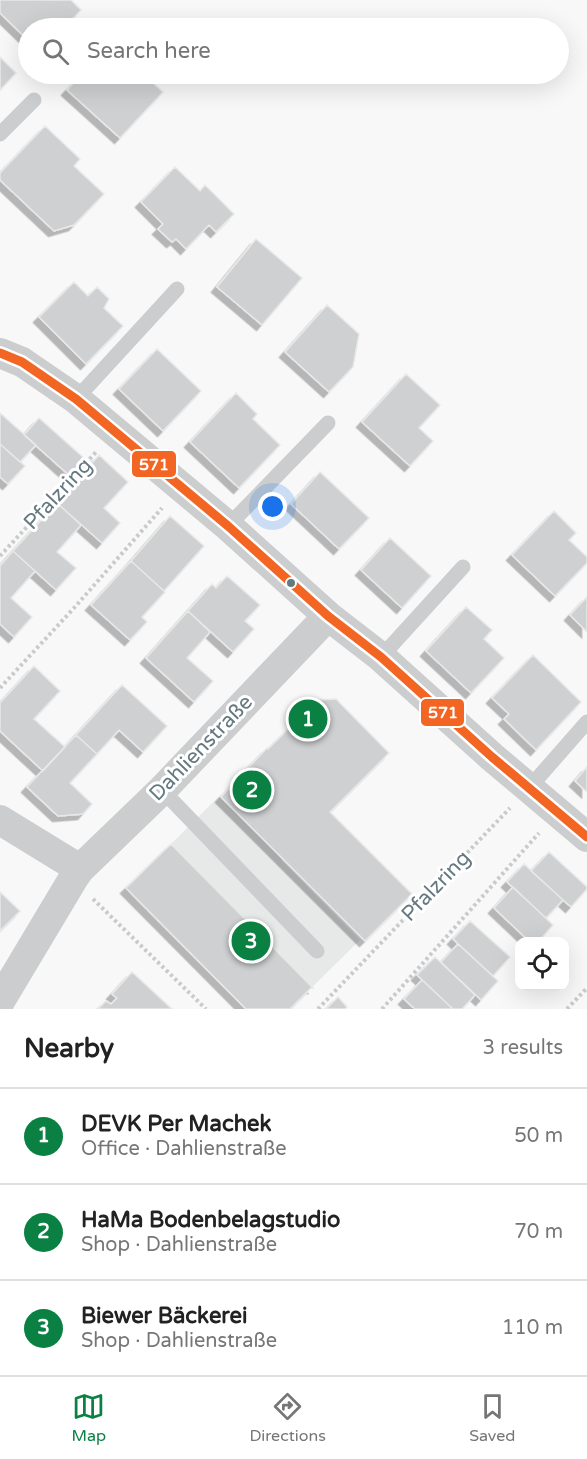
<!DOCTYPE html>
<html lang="en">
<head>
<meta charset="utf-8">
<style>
	body { margin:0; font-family:"Varela Round",sans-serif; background:#f6f6f6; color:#222 }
	.controls { position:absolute; right:18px; bottom:18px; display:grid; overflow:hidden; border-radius:12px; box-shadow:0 6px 24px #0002 }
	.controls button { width:54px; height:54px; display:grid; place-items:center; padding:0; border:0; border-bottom:2px solid #e0e0e0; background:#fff; color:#222; font:30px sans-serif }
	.you { position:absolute; left:273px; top:507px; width:21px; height:21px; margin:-15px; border:4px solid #fff; border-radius:50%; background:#1a73e8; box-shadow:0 0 0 9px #1a73e833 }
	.badge { display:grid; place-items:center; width:39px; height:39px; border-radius:50%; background:#0b8043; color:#fff; font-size:20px; font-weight:700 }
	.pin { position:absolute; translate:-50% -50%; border:3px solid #fff; box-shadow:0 2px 6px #0006 }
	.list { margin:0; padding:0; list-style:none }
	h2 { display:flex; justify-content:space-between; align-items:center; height:78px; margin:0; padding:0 24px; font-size:26px }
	h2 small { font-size:20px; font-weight:400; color:#767676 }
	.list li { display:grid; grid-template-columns:39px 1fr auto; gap:18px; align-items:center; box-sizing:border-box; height:96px; padding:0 24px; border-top:2px solid #e0e0e0 }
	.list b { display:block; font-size:22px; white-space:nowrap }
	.list p { margin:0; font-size:20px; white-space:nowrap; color:#767676 }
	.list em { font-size:20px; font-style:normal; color:#767676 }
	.icon { flex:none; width:33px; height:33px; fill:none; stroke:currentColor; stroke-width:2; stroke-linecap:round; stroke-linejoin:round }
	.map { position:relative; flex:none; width:587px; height:1009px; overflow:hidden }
	.search { position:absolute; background:#fff; box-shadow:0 6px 24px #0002; left:18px; right:18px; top:18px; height:66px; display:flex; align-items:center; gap:15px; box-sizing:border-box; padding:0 21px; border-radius:33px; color:#767676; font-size:22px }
	.sheet { height:366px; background:#fff }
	nav { display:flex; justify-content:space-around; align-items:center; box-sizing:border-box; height:84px; border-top:2px solid #e0e0e0; background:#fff; font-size:16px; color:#767676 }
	nav a { display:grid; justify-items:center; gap:3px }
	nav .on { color:#0b8043 }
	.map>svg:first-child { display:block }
</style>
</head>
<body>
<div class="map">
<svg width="587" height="1009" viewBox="0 0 587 1009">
	<defs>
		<filter id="shadow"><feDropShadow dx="-5.5" dy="5.5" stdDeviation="0" flood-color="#0004"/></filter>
	</defs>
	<rect width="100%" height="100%" fill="#f8f8f8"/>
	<path fill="#e7e9e8" d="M336 699 389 753 281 860 360 940 290 1009 149 866 218 797H221L267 748 268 749 318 700Z"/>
	<path fill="#ced0d1" stroke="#e8e8e8" stroke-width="1.5" filter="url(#shadow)" d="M0 0H71L81 10 64 28H28V40L0 13Z
		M0 57 16 73 0 90Z
		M82 74H143L163 92 120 138 67 90Z
		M45 126 80 159 74 166 104 194 74 225 54 231 0 180V173Z
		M175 167 200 191 205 185 234 214 216 232 209 225 186 249 176 239 172 242 158 229 163 224 141 202Z
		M256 239 302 278 262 325 217 287Z
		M74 282 88 296 97 287 109 299 104 308 123 326 86 364 39 317Z
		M327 305 359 334 353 367 329 392 285 352Z
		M157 349 201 391 163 431 119 389Z
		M406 374 440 405 419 428 433 441 410 466 362 422Z
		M236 393 257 414 253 419 280 445 239 488 190 442Z
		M0 413 36 445 20 462 0 444Z
		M39 418 85 459 70 476 24 435Z
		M0 444 25 466 8 484 0 477Z
		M99 455 128 482 104 508 120 523 102 543 57 503Z
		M320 472 369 518 339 549 291 504Z
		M57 503 81 525 57 552 76 568 56 590 13 551Z
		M554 511 576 533 569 540 587 557V563L555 596 512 555Z
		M170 516 204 546 164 591 131 561Z
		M390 538 431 576 402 608 361 570Z
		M13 551 35 571 11 598 32 617 14 637 0 624V566Z
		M131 561 165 592 142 617 147 622 130 640 91 605Z
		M227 576 260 605 245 621 254 629 233 652 188 611 212 584 216 588Z
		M587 597V632L570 615Z
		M466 607 492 630 484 639 504 658 471 693 426 651Z
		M188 611 210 632 187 658 213 681 194 702 146 658Z
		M533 655 581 702 536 750 504 719 509 714 492 698Z
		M34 666 60 691 34 719 65 747 43 771 0 731V703Z
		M122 685 167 726 143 752 119 730 97 754 76 735Z
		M336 699 389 753 330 812 412 894 365 941 221 797 267 748 268 749 318 700Z
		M76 735 97 754 70 783 92 804 83 814 58 816 27 787Z
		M587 767V792L575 781Z
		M171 844 313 988H311L290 1009H246L126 888Z
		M549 852 587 887V889L571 907 531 871Z
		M524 864 563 900 546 918 507 882Z
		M513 887 553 925 538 942H530L494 908Z
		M0 892 20 911 0 931Z
		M470 921 510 957 493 976 453 939Z
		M458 944 498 981 481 1000 441 962Z
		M435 957 475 995 462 1009H453L417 975Z
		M132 972 172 1009H98L106 1001 111 1004 117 998 112 994Z
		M422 980 453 1009H415L404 999Z
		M338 997 347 1007 345 1009H326Z"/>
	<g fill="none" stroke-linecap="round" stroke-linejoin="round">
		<path stroke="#c9cacb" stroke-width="4" stroke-dasharray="3 3" stroke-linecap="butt" d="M0 556 97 451
			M0 688 74 608 162 508
			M93 899 206 1009
			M318 1009 510 808
			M382 1009 539 833
			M567 1009 587 988"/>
		<path stroke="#cbcdce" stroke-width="15" d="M0 134 34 100
			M76 399 177 289
			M228 526 328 423
			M381 657 463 567
			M529 788 587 722
			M162 790 317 951"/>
		<path stroke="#cbcdce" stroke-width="30" d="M0 353 22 362 76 399 228 526 328 616 381 657 492 757 587 837
			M0 820 80 869
			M0 1001 73 879 80 869 162 790 328 616"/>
		<defs>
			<path id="bus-1" d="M0 353 22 362 76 399 228 526 328 616 381 657 492 757 587 837"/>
		</defs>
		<use href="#bus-1" stroke="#fff" stroke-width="14"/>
		<use href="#bus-1" stroke="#f26522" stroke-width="9"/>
	</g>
	<circle fill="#657981" stroke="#fff" stroke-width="2" cx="291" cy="583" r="5"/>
	<g text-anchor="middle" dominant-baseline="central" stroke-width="6" stroke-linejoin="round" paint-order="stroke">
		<g font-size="21" fill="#657981" stroke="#fff">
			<text transform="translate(58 494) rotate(-47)">Pfalzring</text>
			<text transform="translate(201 748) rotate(-46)">Dahlienstraße</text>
			<text transform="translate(436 886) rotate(-46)">Pfalzring</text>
		</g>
	</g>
	<g stroke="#fff" stroke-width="2">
		<rect x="131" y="450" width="46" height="28" rx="6" fill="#f26522"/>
		<rect x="420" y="698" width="45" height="29" rx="6" fill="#f26522"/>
	</g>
	<g font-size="16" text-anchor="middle" font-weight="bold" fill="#fff">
		<text x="154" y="470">571</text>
		<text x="443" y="718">571</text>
	</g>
</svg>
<div class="controls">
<button><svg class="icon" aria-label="locate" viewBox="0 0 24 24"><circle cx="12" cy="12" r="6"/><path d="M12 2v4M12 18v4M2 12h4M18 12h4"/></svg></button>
</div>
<div class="you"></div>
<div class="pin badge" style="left:308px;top:719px">1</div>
<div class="pin badge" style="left:252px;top:790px">2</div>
<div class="pin badge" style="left:251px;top:941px">3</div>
<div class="search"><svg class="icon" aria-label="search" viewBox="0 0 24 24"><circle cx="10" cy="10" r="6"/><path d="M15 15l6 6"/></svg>Search here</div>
</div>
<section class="sheet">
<h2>Nearby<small>3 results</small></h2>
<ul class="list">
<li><span class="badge">1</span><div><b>DEVK Per Machek</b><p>Office · Dahlienstraße</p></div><em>50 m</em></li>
<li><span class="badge">2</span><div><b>HaMa Bodenbelagstudio</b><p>Shop · Dahlienstraße</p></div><em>70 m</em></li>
<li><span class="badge">3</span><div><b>Biewer Bäckerei</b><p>Shop · Dahlienstraße</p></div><em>110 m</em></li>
</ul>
</section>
<nav>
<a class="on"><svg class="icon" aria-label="map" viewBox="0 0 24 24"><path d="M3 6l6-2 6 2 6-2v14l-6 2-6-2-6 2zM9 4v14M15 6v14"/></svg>Map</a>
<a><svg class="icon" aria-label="directions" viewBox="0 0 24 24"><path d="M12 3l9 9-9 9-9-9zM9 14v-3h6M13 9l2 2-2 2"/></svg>Directions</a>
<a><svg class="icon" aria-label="saved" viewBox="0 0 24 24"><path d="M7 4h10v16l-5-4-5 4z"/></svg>Saved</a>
</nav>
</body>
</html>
